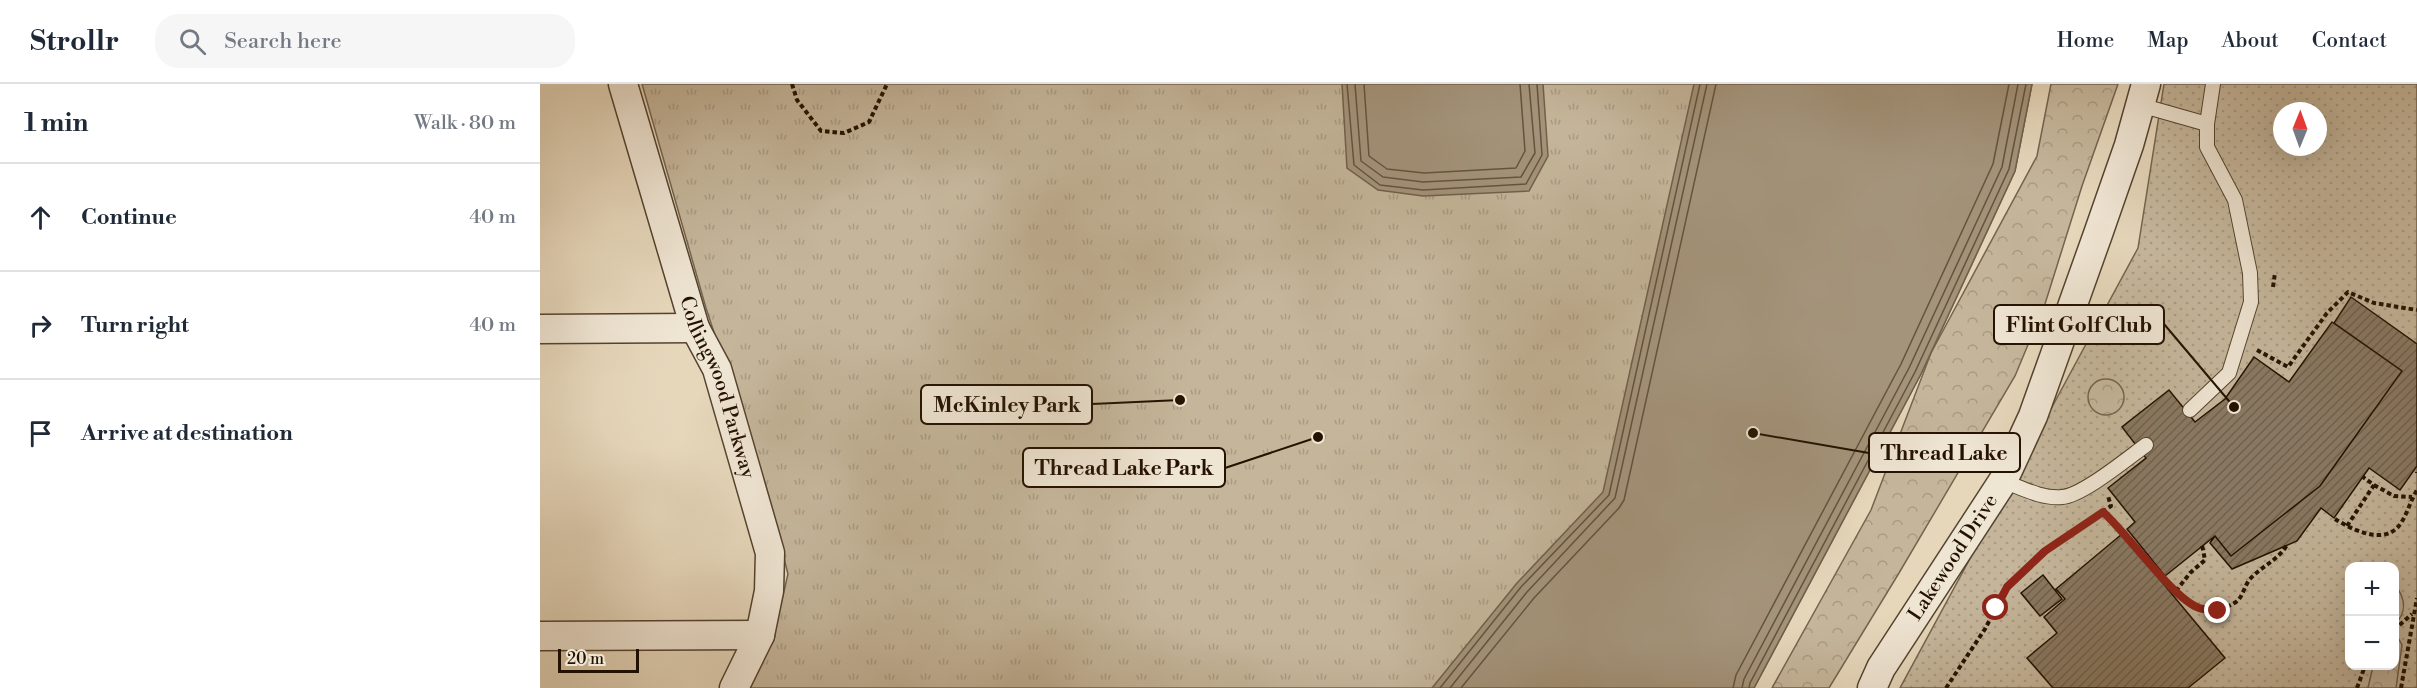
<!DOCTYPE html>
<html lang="en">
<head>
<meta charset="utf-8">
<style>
	body { margin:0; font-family:"Libre Bodoni",serif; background:#f6f6f7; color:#1f2937 }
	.controls { position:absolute; right:18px; bottom:18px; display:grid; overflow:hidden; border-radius:12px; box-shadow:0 6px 24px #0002 }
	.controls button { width:54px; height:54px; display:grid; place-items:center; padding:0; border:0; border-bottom:2px solid #e0e1e3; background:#fff; color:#1f2937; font:30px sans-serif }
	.compass { position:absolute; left:1733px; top:18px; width:54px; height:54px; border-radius:50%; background:#fff; box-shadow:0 6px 24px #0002; rotate:1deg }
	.scale { position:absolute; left:18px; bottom:15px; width:81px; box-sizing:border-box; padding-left:6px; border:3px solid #241200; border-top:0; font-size:16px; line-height:21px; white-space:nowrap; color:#241200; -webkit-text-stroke:4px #efe5d3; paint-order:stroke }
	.stop { position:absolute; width:18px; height:18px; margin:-14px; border:4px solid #8f2418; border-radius:50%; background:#fff }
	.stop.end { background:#8f2418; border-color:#fff; box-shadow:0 2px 6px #0008 }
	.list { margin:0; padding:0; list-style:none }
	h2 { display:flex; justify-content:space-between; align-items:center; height:78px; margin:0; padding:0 24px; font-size:26px }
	h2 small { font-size:20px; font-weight:400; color:#747a83 }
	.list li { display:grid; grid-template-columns:39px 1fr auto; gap:18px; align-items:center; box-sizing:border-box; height:108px; padding:0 24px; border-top:2px solid #e0e1e3 }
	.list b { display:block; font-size:22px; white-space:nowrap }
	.list em { font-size:20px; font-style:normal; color:#747a83 }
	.icon { flex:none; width:33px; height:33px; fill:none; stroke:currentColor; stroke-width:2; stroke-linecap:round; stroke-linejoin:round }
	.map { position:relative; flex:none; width:1877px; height:604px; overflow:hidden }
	header { display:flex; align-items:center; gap:36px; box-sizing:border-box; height:84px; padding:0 30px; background:#fff; border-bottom:2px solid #e0e1e3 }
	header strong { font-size:28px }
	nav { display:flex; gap:33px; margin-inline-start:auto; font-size:21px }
	.search { width:420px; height:54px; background:#f6f6f7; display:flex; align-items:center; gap:15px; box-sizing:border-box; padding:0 21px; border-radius:24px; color:#747a83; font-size:22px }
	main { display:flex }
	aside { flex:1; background:#fff }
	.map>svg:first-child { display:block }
</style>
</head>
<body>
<header>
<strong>Strollr</strong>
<div class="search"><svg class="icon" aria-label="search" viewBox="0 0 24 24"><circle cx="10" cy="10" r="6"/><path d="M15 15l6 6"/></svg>Search here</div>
<nav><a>Home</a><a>Map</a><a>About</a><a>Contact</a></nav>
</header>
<main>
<aside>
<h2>1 min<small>Walk · 80 m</small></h2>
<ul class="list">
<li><svg class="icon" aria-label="ahead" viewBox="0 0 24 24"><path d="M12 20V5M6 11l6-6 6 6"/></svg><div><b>Continue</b></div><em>40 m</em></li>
<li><svg class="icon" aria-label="right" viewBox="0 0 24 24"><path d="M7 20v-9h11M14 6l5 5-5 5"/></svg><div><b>Turn right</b></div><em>40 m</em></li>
<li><svg class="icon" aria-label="arrive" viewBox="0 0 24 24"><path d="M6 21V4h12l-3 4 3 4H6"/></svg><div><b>Arrive at destination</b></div></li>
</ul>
</aside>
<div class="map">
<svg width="1877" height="604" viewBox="0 0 1877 604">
	<defs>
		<pattern id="grass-dots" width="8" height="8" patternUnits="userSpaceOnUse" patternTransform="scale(1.5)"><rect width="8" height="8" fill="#c5b69b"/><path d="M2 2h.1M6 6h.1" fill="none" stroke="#a99b84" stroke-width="1.8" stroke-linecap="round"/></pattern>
		<pattern id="forest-crowns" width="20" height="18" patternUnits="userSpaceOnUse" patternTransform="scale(1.5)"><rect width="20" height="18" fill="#c5b69b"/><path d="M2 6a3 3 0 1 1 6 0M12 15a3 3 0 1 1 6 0" fill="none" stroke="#a99b84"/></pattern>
		<pattern id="park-tufts" width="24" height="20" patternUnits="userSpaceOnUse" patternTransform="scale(1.5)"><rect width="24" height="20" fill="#c5b69b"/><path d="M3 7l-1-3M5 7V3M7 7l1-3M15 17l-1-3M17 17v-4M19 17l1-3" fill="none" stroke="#a99b84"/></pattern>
		<pattern id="building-hatch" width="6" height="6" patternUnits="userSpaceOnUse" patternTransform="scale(1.5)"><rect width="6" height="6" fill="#897861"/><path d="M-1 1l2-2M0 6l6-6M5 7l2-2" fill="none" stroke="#70614e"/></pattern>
	</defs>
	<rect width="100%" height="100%" fill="#e6d7bb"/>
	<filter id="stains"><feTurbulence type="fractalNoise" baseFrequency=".00333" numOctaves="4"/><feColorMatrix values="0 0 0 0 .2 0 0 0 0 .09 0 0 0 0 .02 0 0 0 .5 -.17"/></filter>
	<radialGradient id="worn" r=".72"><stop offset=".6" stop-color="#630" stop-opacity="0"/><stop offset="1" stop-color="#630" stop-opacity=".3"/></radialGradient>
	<path fill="url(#grass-dots)" stroke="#74644e" stroke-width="1.5" fill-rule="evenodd" d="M1624 0H1877V604H1360L1598 164ZM1742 27H1778V63H1742ZM1810 482H1854V582H1810Z"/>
	<path fill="url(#forest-crowns)" stroke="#74644e" stroke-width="1.5" d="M1511 0H1578L1542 102 1505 220 1475 292 1359 489 1289 604H1232L1331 426 1391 269 1497 72Z
		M1548 313a18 18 0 1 1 36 0a18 18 0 1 1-36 0Z
		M1855 504 1858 505C1866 518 1866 529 1855 540Z
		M1857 552 1862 561 1856 604H1828L1833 582H1854L1855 553Z"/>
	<path fill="url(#park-tufts)" stroke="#74644e" stroke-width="1.5" d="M102 0H1492L1475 87 1381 290 1214 604H209L235 545 248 490 229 416 166 224Z"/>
	<path fill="#a4947b" stroke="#71604a" stroke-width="1.5" d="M1003 0 1008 72 989 107 883 112 838 106 807 84 802 0Z
		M1154 0H1492L1475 87 1381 290 1214 604H892L977 499 1063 408Z"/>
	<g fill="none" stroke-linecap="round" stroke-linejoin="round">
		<path stroke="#64533e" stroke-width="1.5" d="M807 0 814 81 840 101 883 106 986 100 1002 71 997 0
			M815 0 821 77 843 93 883 98 981 93 995 69 989 0
			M824 0 829 72 847 85 884 89 976 84 985 67 980 0
			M900 604 981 503 1069 411 1160 0
			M910 604 987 508 1075 414 1167 0
			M921 604 994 514 1079 424 1084 416 1176 0
			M1193 604 1196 591 1361 280 1453 80 1469 0
			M1202 604 1204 595 1369 284 1462 83 1478 0
			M1209 604 1210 599 1375 288 1469 85 1486 0"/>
	</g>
	<path fill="url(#building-hatch)" stroke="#241200" stroke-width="1.5" d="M1811 213 1877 260V382L1860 406 1829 384 1794 434 1781 424 1757 457 1692 485 1670 459 1675 452 1691 472 1780 402 1862 287 1794 239Z
		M1792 238 1862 287 1780 402 1691 472 1675 452 1625 492 1587 445 1595 438 1568 404 1606 374 1582 343 1629 306 1655 338 1685 315 1714 273 1749 298Z
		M1582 450 1685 574 1648 604H1513L1487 574 1517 549 1504 533 1525 515 1516 505Z
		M1503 491 1522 515 1500 532 1481 509Z"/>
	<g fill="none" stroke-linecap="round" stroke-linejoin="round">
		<defs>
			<path id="lane" d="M1600 21 1667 40V63L1695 116 1710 189 1711 218 1689 289 1650 326
				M1667 40 1673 0
				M1463 397C1482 404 1502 415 1522 413 1542 412 1588 374 1606 361"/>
			<g id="street">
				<path id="s1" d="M83 0 155 244 177 285 230 469 229 507 220 551 194 604"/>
				<path d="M0 245 155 244"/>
				<path d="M0 552 220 551"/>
				<path id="s2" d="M1332 604 1341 584 1463 397 1493 332 1558 150 1589 61 1606 0"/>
			</g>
		</defs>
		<use href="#lane" stroke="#54432f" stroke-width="16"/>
		<use href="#street" stroke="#54432f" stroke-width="31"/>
		<path stroke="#241200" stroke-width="4" stroke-dasharray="4.5 3" stroke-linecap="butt" d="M252 0 257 16 281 47 304 49 329 38 347 0
			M1733 203 1735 189
			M1717 266 1748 283 1787 229 1808 208 1834 219 1877 226
			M1877 388V389
			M1834 401 1854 412 1872 413
			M1563 428C1593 454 1622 505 1656 523 1669 529 1684 526 1696 518 1703 513 1704 502 1710 495 1722 482 1737 477 1747 461
			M1795 435C1811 445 1840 460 1857 444 1866 435 1870 417 1877 406
			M1807 442 1834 401 1823 393
			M1636 507 1650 489 1665 476 1662 461
			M1854 546 1872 530
			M1406 604 1445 545 1467 503 1505 467 1571 422 1568 412
			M1817 604 1825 582
			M1861 604 1877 514"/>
		<use href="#lane" stroke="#efe5d3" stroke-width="14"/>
		<use href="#street" stroke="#efe5d3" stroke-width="28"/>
	</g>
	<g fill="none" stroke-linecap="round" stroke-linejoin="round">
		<path stroke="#8f2418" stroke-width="8" d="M1456 524 1467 503 1505 467 1563 428C1587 449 1633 515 1659 524 1665 526 1672 526 1678 527"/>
	</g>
	<g text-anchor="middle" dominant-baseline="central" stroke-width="4.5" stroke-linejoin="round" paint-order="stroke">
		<g font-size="20" fill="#241200" stroke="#efe5d3">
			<text stroke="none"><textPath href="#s1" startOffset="318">Collingwood Parkway</textPath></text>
			<text stroke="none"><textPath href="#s2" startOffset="154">Lakewood Drive</textPath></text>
		</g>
	</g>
	<path fill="none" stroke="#241200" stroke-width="2" d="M1694 323L1624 240M640 316L552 320M1213 349L1329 369M778 353L685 384"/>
	<g fill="#241200" stroke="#efe5d3" stroke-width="2">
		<circle cx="1694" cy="323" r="6"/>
		<circle cx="640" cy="316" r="6"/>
		<circle cx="1213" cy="349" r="6"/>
		<circle cx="778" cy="353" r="6"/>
	</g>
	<g fill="#efe5d3" stroke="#241200" stroke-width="2">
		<rect x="1454" y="221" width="170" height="39" rx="6"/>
		<rect x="381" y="301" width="171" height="39" rx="6"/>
		<rect x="1329" y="349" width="151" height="39" rx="6"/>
		<rect x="483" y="364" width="202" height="39" rx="6"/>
	</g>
	<g font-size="21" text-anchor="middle" font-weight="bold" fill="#241200">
		<text x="1539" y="248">Flint Golf Club</text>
		<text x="467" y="328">McKinley Park</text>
		<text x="1404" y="376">Thread Lake</text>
		<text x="584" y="391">Thread Lake Park</text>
	</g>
	<rect width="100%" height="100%" filter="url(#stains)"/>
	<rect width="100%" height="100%" fill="url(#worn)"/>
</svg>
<div class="controls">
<button>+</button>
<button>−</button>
</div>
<svg class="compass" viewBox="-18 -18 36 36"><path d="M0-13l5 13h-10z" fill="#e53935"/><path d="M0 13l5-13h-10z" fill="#747a83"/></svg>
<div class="scale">20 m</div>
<div class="stop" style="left:1456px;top:524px"></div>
<div class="stop end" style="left:1678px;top:527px"></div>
</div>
</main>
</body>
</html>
